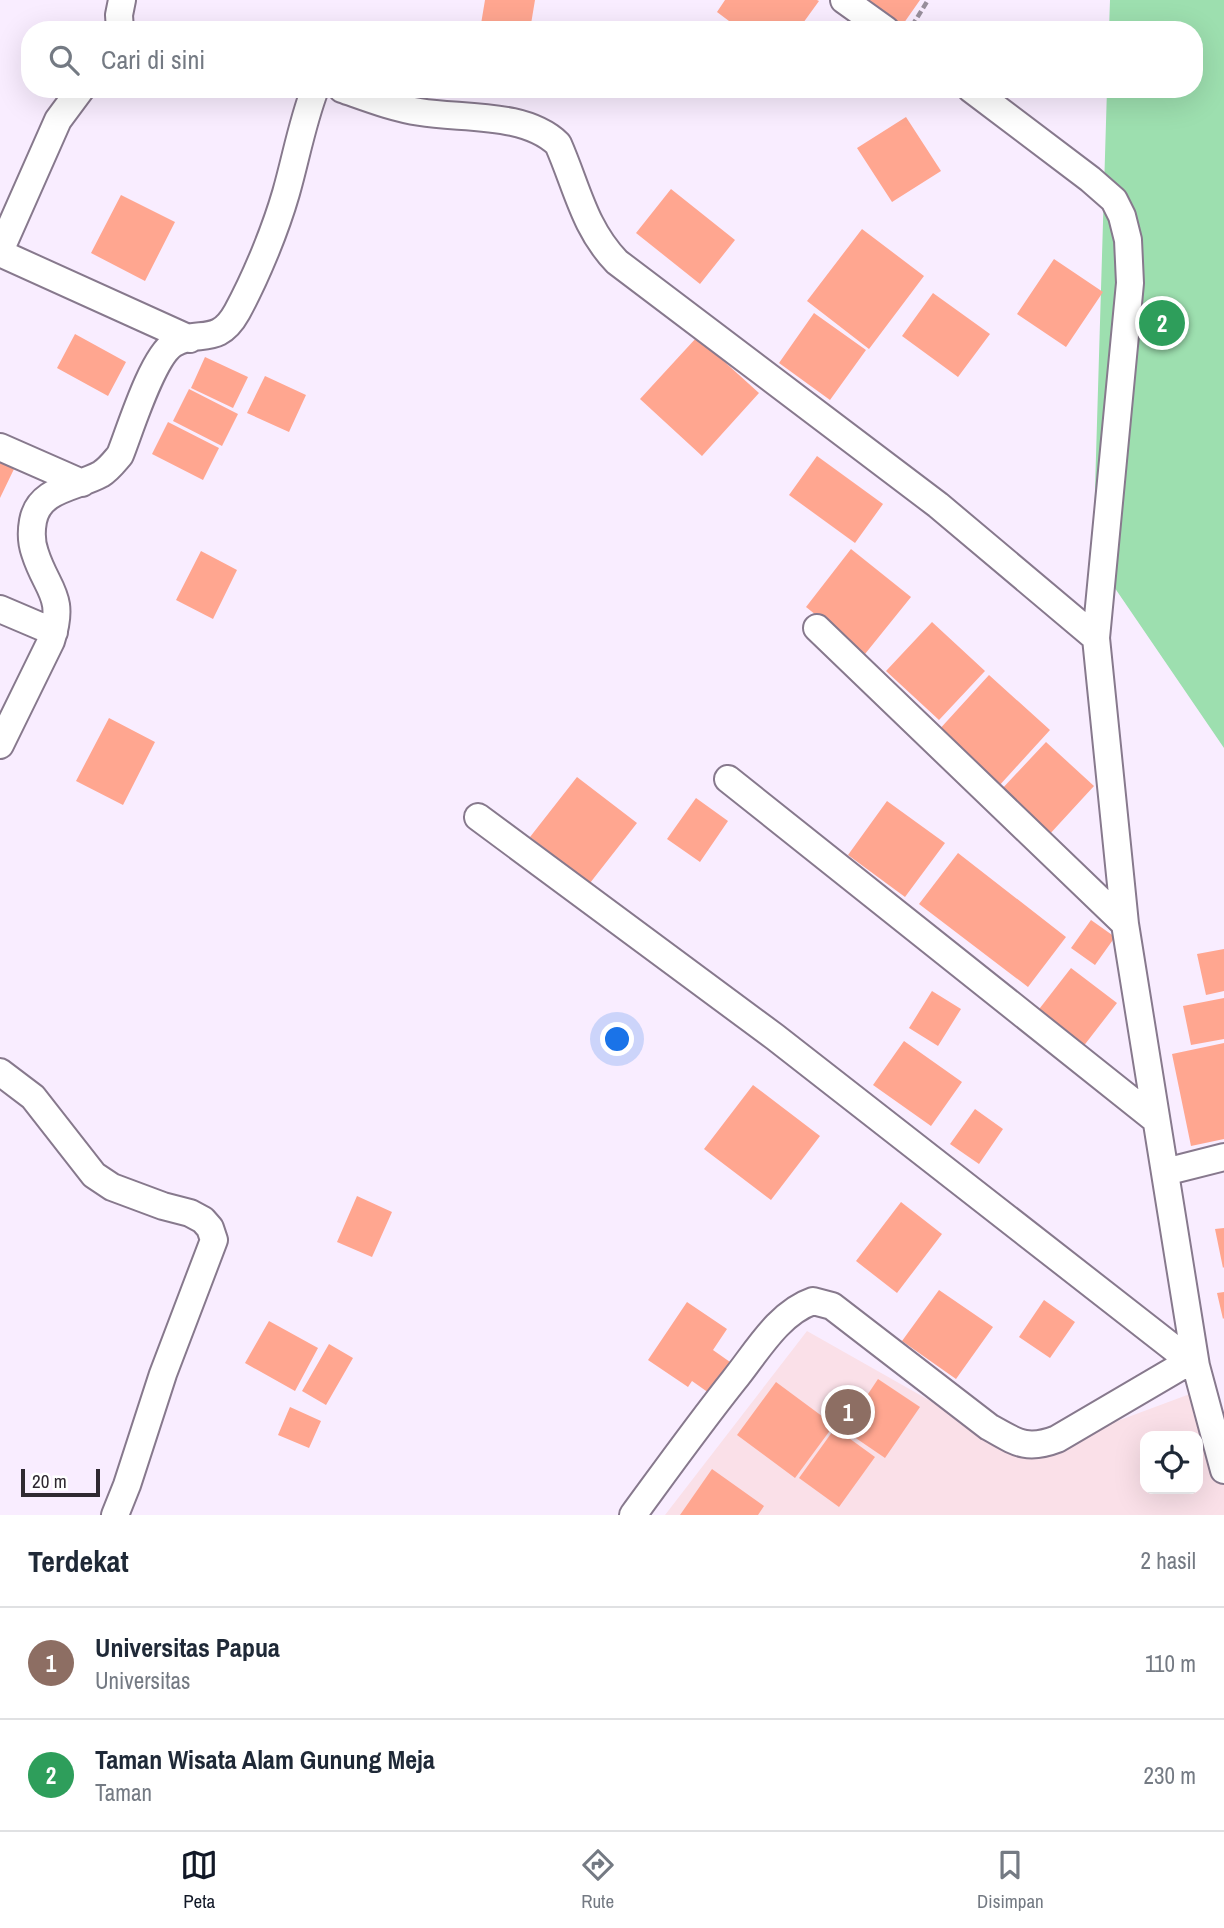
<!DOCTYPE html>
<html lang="id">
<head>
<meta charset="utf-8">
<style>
	body { margin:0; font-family:"Archivo Narrow",sans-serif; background:#f6f6f7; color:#1f2937 }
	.controls { position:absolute; right:21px; bottom:21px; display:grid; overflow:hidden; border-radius:14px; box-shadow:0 7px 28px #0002 }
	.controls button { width:63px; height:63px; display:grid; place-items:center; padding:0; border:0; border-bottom:2px solid #e0e1e3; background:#fff; color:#1f2937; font:35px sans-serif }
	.scale { position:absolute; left:21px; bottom:18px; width:79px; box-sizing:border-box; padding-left:7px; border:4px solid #2f2931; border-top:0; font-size:19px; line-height:24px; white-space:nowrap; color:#2f2931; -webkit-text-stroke:5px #fff; paint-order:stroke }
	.you { position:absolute; left:618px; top:1040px; width:24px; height:24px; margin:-18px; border:5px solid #fff; border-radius:50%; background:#1a73e8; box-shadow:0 0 0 10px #1a73e833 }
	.badge { display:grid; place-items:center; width:46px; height:46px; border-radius:50%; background:#111827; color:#fff; font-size:23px; font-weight:700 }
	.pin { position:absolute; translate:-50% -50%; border:4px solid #fff; box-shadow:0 2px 7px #0006 }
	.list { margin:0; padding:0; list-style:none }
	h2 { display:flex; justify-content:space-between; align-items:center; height:91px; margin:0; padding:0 28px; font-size:30px }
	h2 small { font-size:23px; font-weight:400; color:#747a83 }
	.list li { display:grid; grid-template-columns:46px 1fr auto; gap:21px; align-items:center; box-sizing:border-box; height:112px; padding:0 28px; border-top:2px solid #e0e1e3 }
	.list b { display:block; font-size:26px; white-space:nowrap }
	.list p { margin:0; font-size:23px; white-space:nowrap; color:#747a83 }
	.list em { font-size:23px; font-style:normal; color:#747a83 }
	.icon { flex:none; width:38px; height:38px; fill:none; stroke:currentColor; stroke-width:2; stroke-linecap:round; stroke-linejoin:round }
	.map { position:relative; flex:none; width:1224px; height:1515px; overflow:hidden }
	.search { position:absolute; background:#fff; box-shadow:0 7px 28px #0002; left:21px; right:21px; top:21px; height:77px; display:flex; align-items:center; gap:18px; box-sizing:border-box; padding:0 24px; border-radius:28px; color:#747a83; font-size:26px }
	.sheet { height:315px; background:#fff }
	nav { display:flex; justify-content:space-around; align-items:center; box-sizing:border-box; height:98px; border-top:2px solid #e0e1e3; background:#fff; font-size:19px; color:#747a83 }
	nav a { display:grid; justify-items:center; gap:4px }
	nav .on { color:#111827 }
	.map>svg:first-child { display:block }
</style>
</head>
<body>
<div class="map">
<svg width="1224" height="1515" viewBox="0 0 1224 1515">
	<rect width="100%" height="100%" fill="#f9edff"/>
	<path fill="#fae0e8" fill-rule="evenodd" d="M807 1331 1026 1455 1206 1388 1224 1439V1515H665ZM1145 1436H1198V1489H1145Z"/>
	<path fill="#9ddfaf" d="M1110 0H1224V748L1093 556 1107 89H1194V30H1109Z"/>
	<path fill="#ffa690" d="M485 0H535L530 30H480Z
		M725 0H817L819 1 798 30H741L717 12Z
		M855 0H920L899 30Z
		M906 117 941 171 892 202 857 148Z
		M671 189 735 240 700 284 636 233Z
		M121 195 175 222 145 281 91 253Z
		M862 229 924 276 869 349 807 301Z
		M1054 259 1103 292 1066 347 1017 314Z
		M933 293 990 334 958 377 902 336Z
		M814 313 866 350 830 400 779 363Z
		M75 334 126 362 108 396 57 368Z
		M697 337 759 393 702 456 640 399Z
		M205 357 248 377 233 408 191 388Z
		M265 376 306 395 289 432 247 413Z
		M189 389 238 414 222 446 173 421Z
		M168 422 219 448 203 480 152 454Z
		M817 456 883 504 855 543 789 495Z
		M0 462 14 469 0 498Z
		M851 549 911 597 865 654 806 607Z
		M201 551 237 570 213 619 176 600Z
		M932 622 985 671 939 720 886 671Z
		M989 675 1050 730 998 787 937 732Z
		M109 718 155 742 123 805 76 781Z
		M1046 742 1094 786 1048 836 1000 791Z
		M577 777 637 823 590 883 530 837Z
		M696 798 728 821 700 862 667 839Z
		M887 801 945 843 905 897 848 855Z
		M958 853 1066 937 1028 987 919 904Z
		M1091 920 1115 937 1095 965 1071 948Z
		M1224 949V991L1206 995 1197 954Z
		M1071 968 1117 1003 1079 1052 1033 1017Z
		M932 991 961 1009 938 1046 909 1028Z
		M1224 998V1039L1191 1045 1183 1006Z
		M904 1041 962 1082 931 1126 873 1085Z
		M1224 1043V1139L1191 1146 1172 1054Z
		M753 1085 820 1136 771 1200 704 1149Z
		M975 1109 1003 1129 979 1164 950 1144Z
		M357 1196 392 1212 372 1257 337 1242Z
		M901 1202 942 1234 897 1293 856 1261Z
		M1224 1228V1267L1223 1268 1215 1229Z
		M939 1290 993 1327 956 1379 902 1341Z
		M1224 1292V1318L1223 1319 1217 1293Z
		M1044 1300 1075 1322 1050 1358 1019 1337Z
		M687 1302 727 1329 713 1350 730 1362 709 1393 692 1381 688 1387 648 1360Z
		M269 1321 318 1348 295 1391 245 1363Z
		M329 1344 353 1358 326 1405 302 1391Z
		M878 1379 920 1407 885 1458 844 1430Z
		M776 1382 834 1425 795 1478 737 1435Z
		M290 1407 321 1421 309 1448 278 1435Z
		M835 1428 875 1457 839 1507 799 1478Z
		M712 1469 764 1506 758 1515H680Z"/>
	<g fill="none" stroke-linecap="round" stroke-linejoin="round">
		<defs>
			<path id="minor" d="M844 0 886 30
				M120 30 119 15 122 0
				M342 89C368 98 393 108 420 112 462 119 525 112 558 144 577 187 584 228 617 262L938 505 1096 638 1125 924 1196 1366 1224 1470
				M971 89 1090 179 1114 200 1122 216 1128 240 1130 283 1096 638
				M0 251 58 120 81 89
				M0 253 190 339
				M0 447 82 483
				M0 609 54 632
				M817 628 1125 924
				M0 745 51 641C66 595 47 591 35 553 31 542 31 532 33 521 39 488 76 488 101 474 109 469 114 462 120 455 130 430 152 358 173 344 198 328 217 348 237 312 256 277 275 231 286 193 296 158 302 123 315 89
				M728 779 1156 1120
				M478 817 775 1037 1190 1361
				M0 1072 33 1097 94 1175 112 1187 163 1206 190 1213 203 1220 210 1228 214 1240 163 1374 127 1485 115 1515
				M1165 1172 1224 1157
				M633 1515C666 1470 699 1424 734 1380 756 1353 778 1313 813 1301L832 1306 989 1427C1016 1442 1026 1451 1057 1439L1190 1361 1196 1366"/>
		</defs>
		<use href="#minor" stroke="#87798d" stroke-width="30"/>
		<path stroke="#988f9c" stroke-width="4.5" stroke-dasharray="7 3.5" stroke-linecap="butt" d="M912 26 928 0"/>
		<use href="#minor" stroke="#fff" stroke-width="26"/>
	</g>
</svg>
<div class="controls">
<button><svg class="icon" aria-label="locate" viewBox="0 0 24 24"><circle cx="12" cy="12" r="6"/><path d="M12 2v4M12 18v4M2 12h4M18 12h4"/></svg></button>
</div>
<div class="scale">20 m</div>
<div class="you"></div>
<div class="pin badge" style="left:848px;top:1412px;background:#8d6e63">1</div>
<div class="pin badge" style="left:1162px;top:323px;background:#2e9e5b">2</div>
<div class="search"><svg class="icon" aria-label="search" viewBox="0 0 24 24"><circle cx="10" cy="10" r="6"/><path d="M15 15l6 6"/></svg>Cari di sini</div>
</div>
<section class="sheet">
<h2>Terdekat<small>2 hasil</small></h2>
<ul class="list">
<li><span class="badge" style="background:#8d6e63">1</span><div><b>Universitas Papua</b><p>Universitas</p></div><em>110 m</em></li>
<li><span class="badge" style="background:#2e9e5b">2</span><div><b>Taman Wisata Alam Gunung Meja</b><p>Taman</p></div><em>230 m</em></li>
</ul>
</section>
<nav>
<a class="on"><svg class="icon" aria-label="map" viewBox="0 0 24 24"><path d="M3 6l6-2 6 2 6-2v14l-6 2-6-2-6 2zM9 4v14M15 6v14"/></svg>Peta</a>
<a><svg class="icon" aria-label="directions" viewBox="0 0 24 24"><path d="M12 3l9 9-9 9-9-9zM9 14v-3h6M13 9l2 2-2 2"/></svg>Rute</a>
<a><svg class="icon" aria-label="saved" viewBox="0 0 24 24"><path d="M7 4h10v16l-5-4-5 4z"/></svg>Disimpan</a>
</nav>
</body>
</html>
